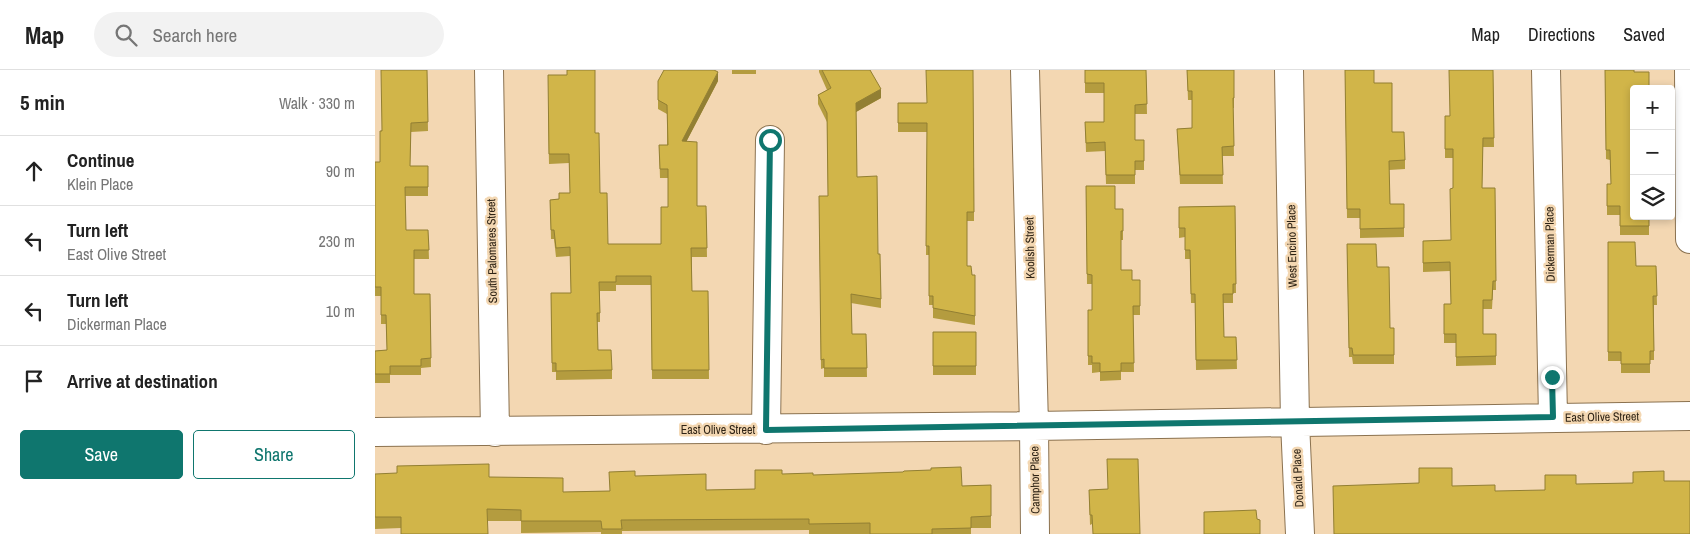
<!DOCTYPE html>
<html lang="en">
<head>
<meta charset="utf-8">
<style>
	body { margin:0; font-family:"Archivo Narrow",sans-serif; background:#f2f2f2; color:#222 }
	.controls { position:absolute; right:15px; top:15px; display:grid; overflow:hidden; border-radius:5px; box-shadow:0 2px 8px #0003 }
	.controls button { width:45px; height:45px; display:grid; place-items:center; padding:0; border:0; border-bottom:1px solid #e0e0e0; background:#fff; color:#222; font:25px sans-serif }
	.stop { position:absolute; width:15px; height:15px; margin:-11px; border:4px solid #0f766e; border-radius:50%; background:#fff }
	.stop.end { background:#0f766e; border-color:#fff; box-shadow:0 1px 5px #0008 }
	.list { margin:0; padding:0; list-style:none }
	h2 { display:flex; justify-content:space-between; align-items:center; height:65px; margin:0; padding:0 20px; font-size:21px }
	h2 small { font-size:16px; font-weight:400; color:#767676 }
	.list li { display:grid; grid-template-columns:32px 1fr auto; gap:15px; align-items:center; box-sizing:border-box; height:70px; padding:0 20px; border-top:1px solid #e0e0e0 }
	.list b { display:block; font-size:19px; white-space:nowrap }
	.list p { margin:0; font-size:16px; white-space:nowrap; color:#767676 }
	.list em { font-size:16px; font-style:normal; color:#767676 }
	.actions { display:flex; gap:10px; padding:15px 20px }
	.actions a { flex:1; padding:11px 0; border:1px solid #0f766e; border-radius:5px; text-align:center; font-size:18px; color:#0f766e }
	.actions .main { background:#0f766e; color:#fff }
	.icon { flex:none; width:28px; height:28px; fill:none; stroke:currentColor; stroke-width:2; stroke-linecap:round; stroke-linejoin:round }
	.map { position:relative; flex:none; width:1315px; height:464px; overflow:hidden }
	header { display:flex; align-items:center; gap:30px; box-sizing:border-box; height:70px; padding:0 25px; background:#fff; border-bottom:1px solid #e0e0e0 }
	header strong { font-size:24px }
	nav { display:flex; gap:28px; margin-inline-start:auto; font-size:18px }
	.search { width:350px; height:45px; background:#f2f2f2; display:flex; align-items:center; gap:12px; box-sizing:border-box; padding:0 18px; border-radius:28px; color:#767676; font-size:19px }
	main { display:flex }
	aside { flex:1; background:#fff }
	.map>svg:first-child { display:block }
</style>
</head>
<body>
<header>
<strong>Map</strong>
<div class="search"><svg class="icon" aria-label="search" viewBox="0 0 24 24"><circle cx="10" cy="10" r="6"/><path d="M15 15l6 6"/></svg>Search here</div>
<nav><a>Map</a><a>Directions</a><a>Saved</a></nav>
</header>
<main>
<aside>
<h2>5 min<small>Walk · 330 m</small></h2>
<ul class="list">
<li><svg class="icon" aria-label="ahead" viewBox="0 0 24 24"><path d="M12 20V5M6 11l6-6 6 6"/></svg><div><b>Continue</b><p>Klein Place</p></div><em>90 m</em></li>
<li><svg class="icon" aria-label="left" viewBox="0 0 24 24"><path d="M17 20v-9H6M10 6l-5 5 5 5"/></svg><div><b>Turn left</b><p>East Olive Street</p></div><em>230 m</em></li>
<li><svg class="icon" aria-label="left" viewBox="0 0 24 24"><path d="M17 20v-9H6M10 6l-5 5 5 5"/></svg><div><b>Turn left</b><p>Dickerman Place</p></div><em>10 m</em></li>
<li><svg class="icon" aria-label="arrive" viewBox="0 0 24 24"><path d="M6 21V4h12l-3 4 3 4H6"/></svg><div><b>Arrive at destination</b></div></li>
</ul>
<div class="actions"><a class="main">Save</a><a>Share</a></div>
</aside>
<div class="map">
<svg width="1315" height="464" viewBox="0 0 1315 464">
	<rect width="100%" height="100%" fill="#f3d7b2"/>
	<g fill="none" stroke-linecap="round" stroke-linejoin="round">
		<defs>
			<path id="minor" d="M114 0 120 362
				M650 0 659 356 660 464
				M914 0 920 352 925 464
				M1171 0 1178 347
				M1314 0 1315 169
				M391 360 395 70
				M0 362 659 356 1315 346"/>
		</defs>
		<use href="#minor" stroke="#8b7250" stroke-width="30"/>
		<use href="#minor" stroke="#fff" stroke-width="28"/>
	</g>
	<path fill="#b49c3f" d="M52 0 53 61 36 62 35 96H53V126H30L31 160H53L54 189H39V224H55L56 297 46 298V305H15V313H0V281L12 280 11 254H6V226H0V92H5L6 61Z
		M357 0H381V4H357Z
		M444 0H495L506 28 481 42 482 107 503 184 506 229V238L476 233 477 264H491L492 307H449V298L446 299 444 126H453L452 52 443 34V25L452 20 444 2Z
		M710 0H771L772 44H760V70H769V100H760V114H731L730 81 711 82 710 52H729V23H710Z
		M812 0H859V38H858L859 86H847L848 114H805L802 59 817 58V30H813Z
		M970 0 999 13 1017 62 1030 90V99L1014 100 1015 134H1029V167L985 168V148H972Z
		M1118 0 1119 77H1108L1107 118H1120L1121 220H1118L1117 239H1108V264H1121V295L1081 296V273H1069V234H1076L1075 201 1048 202V171L1076 170 1078 118V88H1070V46H1075Z
		M1230 0 1274 146V165H1245V145H1232V114H1236L1235 90 1231 89Z
		M283 11H343L311 72 322 136H331L332 187H317V221H333L334 309H277L276 215H241V221H225V252H222L223 280 237 300V309L181 310V302H177L176 223H196L195 186 181 187 179 169H176L175 130 184 129 195 123 194 93 174 94 173 44 220 63 225 123 233 174H286L293 137V108H285L284 75H292V44L283 39Z
		M523 33H552L599 99V151H592V196L597 205H600V255L558 248V235H554V185H551L552 62H523Z
		M711 116 740 139H748V170H746V200L757 210H765V245H758L759 302H746V310L725 311V302L717 303V295H713V240H717V214H712Z
		M860 136 861 223H858V233H848L849 267H861L862 299 821 300 820 233H816L815 189H810V167L804 168V137Z
		M1233 172 1261 196H1281L1282 235H1279V290H1275V303H1246V291H1233Z
		M972 174 1002 197 1015 258H1019V294H978L977 287H974Z
		M558 262H601V305H558Z
		M763 389 717 454 715 455 714 420 733 419Z
		M0 404 114 407 188 422 235 421 260 406 331 420 380 419 407 404 438 405 587 416 616 415V458H596V464H434V460L247 461V464H226V462L146 463V451H112L26 458 0 459Z"/>
	<path fill="#927f33" d="M343 2V11L307 80V71Z
		M506 19V28L481 42V33Z"/>
	<path fill="#d1b549" stroke="#927f33" d="M6 0H52L53 52 36 53 35 96H53V117H30L31 160H53L54 180H39V224H55L56 288 46 289V296H15V304H0V281L12 280 11 245H6V217H0V92H5V61H7Z
		M192 0H220V63H224L225 123H232L233 174H286V137H293V99H285L284 75H293L292 35 283 30V11L289 0H339L343 2 307 71 322 72V136H331L332 178H316L317 221H333L334 300H277L276 206H241V212H224L225 243H222L223 280H236L237 300 181 301V293H177L176 223H196L195 177 181 178 179 160H176L175 130 184 129V123H195L194 84H174L173 5H192Z
		M447 0H495L506 19 481 33 482 107 502 106 503 184H505L506 229 476 224 477 264H491L492 298H449V289L446 290 444 126H453L452 43 443 25 456 18Z
		M551 0H598L599 142H592V196H596L597 205H600V246L558 238V226H554V176H551L552 53H523V33H552Z
		M710 0H771L772 34 760 35V70H769V91H760V105H731L730 72 711 73 710 52H729V13H710Z
		M812 0H859V28H858L859 76 847 77 848 105H805L802 59 817 58V21H813Z
		M970 0H999V13H1017V62H1029L1030 90 1014 91 1015 134H1029V158L985 159V139H972Z
		M1074 0H1118L1119 68H1108L1107 118H1120L1121 211H1118L1117 230H1108V264H1121V286L1081 287V264H1069V234H1076L1075 192 1048 193V171L1076 170 1075 119 1078 118V79H1070V46H1075Z
		M1230 0H1259V2H1274V19H1259V146H1274V156H1245V136H1232V114H1236L1235 80H1231Z
		M711 116H740V139H748V161H746V200H757V210H765V236H758L759 293H746V301L725 302V293H717V286H713V240H717V205L712 204Z
		M860 136 861 214H858V224H848L849 267H861L862 290H821L820 224H816L815 180H810V158H804V137Z
		M1233 172H1260L1261 196H1281L1282 226H1278L1279 281H1275V294H1246V282H1233Z
		M972 174H1001L1002 197H1014L1015 258H1019V285H978L977 278H974Z
		M558 262H601V296H558Z
		M732 389H763L765 464H718L717 445H715L714 420 733 419Z
		M114 394V407L188 408V422L235 421 234 402 260 401V406L331 404V420L380 419V400H407V404L438 403V405L528 402 529 401 556 400V398L586 397 587 416 616 415V446L596 447V458L557 459V464H495V453L434 454V449L246 450 247 459H227L226 451H146V440L112 439 113 464H26V447H0V404L22 403V396Z
		M1044 398H1077V416L1120 415V421L1170 420V405H1201V414L1258 413V402L1289 401V411H1315V464H959L958 416 1044 413Z
		M881 440 882 449 885 450V464H829V442Z"/>
	<g fill="none" stroke-linecap="round" stroke-linejoin="round">
		<path stroke="#0f766e" stroke-width="6" d="M395 70 391 360 1178 347 1177 307"/>
	</g>
	<g text-anchor="middle" dominant-baseline="central" stroke-width="5" stroke-linejoin="round" paint-order="stroke">
		<g font-size="12" fill="#2e2315" stroke="#f3d7b2">
			<text transform="translate(1175 174) rotate(-91)">Dickerman Place</text>
			<text transform="translate(917 176) rotate(-91)">West Encino Place</text>
			<text transform="translate(655 178) rotate(-91)">Koolish Street</text>
			<text transform="translate(117 181) rotate(-91)">South Palomares Street</text>
			<text transform="translate(1227 347) rotate(-1)">East Olive Street</text>
			<text x="343" y="360">East Olive Street</text>
			<text transform="translate(923 408) rotate(-93)">Donald Place</text>
			<text transform="translate(660 410) rotate(-91)">Camphor Place</text>
		</g>
	</g>
</svg>
<div class="controls">
<button>+</button>
<button>−</button>
<button><svg class="icon" aria-label="layers" viewBox="0 0 24 24"><path d="M12 4l9 5-9 5-9-5zM3 14l9 5 9-5"/></svg></button>
</div>
<div class="stop" style="left:395px;top:70px"></div>
<div class="stop end" style="left:1177px;top:307px"></div>
</div>
</main>
</body>
</html>
